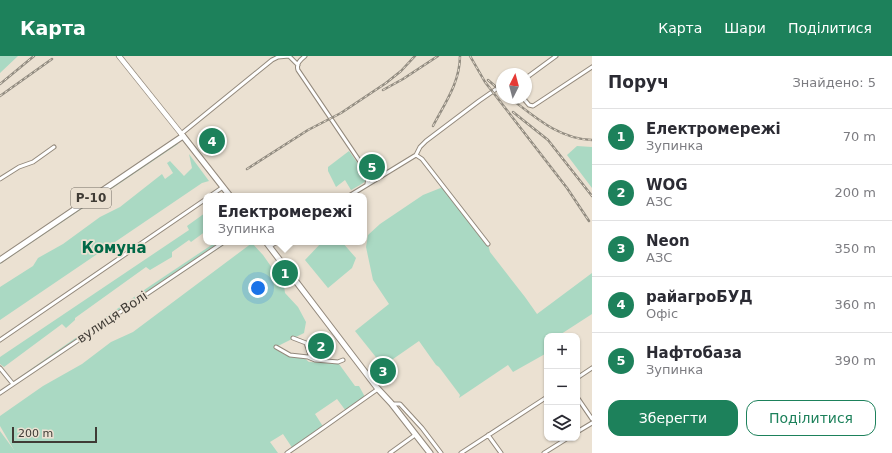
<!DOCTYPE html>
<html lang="uk">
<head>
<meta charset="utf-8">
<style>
	body { margin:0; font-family:"DejaVu Sans",sans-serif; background:#f2f2f3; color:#2b2b33 }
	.controls { position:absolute; right:12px; bottom:12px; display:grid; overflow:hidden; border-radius:8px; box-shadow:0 1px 3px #0004 }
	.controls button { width:36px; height:36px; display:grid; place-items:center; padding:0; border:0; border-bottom:1px solid #e1e1e2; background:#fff; color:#2b2b33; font:20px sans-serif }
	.compass { position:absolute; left:496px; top:12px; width:36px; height:36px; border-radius:50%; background:#fff; box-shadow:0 1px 3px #0004; rotate:6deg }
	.scale { position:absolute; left:12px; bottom:10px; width:85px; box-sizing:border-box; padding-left:4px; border:2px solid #3f3b35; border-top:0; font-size:11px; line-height:14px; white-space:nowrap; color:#3f3b35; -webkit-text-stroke:3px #ebe1d2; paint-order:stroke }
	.you { position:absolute; left:258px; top:232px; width:14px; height:14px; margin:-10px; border:3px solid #fff; border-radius:50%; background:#1a73e8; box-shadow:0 0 0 6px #1a73e833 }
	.badge { display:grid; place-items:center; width:26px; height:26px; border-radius:50%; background:#1d815b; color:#fff; font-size:13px; font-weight:700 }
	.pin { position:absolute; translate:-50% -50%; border:2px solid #fff; box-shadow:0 1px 4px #0006 }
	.popup { position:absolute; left:203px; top:137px; width:164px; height:52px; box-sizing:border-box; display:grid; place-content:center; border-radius:8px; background:#fff; filter:drop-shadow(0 1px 3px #0005); font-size:13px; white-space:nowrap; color:#7c7c81 }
	.popup b { font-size:15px; color:#2b2b33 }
	.popup::after { content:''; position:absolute; left:50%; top:100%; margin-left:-8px; border:8px solid transparent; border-top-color:#fff }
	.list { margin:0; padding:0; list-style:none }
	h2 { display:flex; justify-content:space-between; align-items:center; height:52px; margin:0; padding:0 16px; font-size:17px }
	h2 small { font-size:13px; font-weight:400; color:#7c7c81 }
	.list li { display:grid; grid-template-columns:26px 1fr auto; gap:12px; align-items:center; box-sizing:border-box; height:56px; padding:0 16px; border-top:1px solid #e1e1e2 }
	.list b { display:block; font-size:15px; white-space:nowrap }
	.list p { margin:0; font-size:13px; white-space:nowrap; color:#7c7c81 }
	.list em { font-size:13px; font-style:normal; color:#7c7c81 }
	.actions { display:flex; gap:8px; padding:12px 16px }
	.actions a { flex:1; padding:9px 0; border:1px solid #1d815b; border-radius:12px; text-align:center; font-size:14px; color:#1d815b }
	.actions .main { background:#1d815b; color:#fff }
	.icon { flex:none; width:22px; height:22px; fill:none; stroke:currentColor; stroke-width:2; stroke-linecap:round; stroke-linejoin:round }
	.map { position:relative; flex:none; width:592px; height:397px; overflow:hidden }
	header { display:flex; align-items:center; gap:24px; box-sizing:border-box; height:56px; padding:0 20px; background:#1d815b; color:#fff }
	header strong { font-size:19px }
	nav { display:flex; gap:22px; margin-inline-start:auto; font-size:14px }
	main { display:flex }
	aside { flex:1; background:#fff }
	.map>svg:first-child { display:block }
</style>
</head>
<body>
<header>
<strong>Карта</strong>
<nav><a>Карта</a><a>Шари</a><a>Поділитися</a></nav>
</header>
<main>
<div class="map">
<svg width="592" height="397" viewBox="0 0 592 397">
	<rect width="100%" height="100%" fill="#ebe1d2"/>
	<path fill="#aad9c3" d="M0 0H18L0 17Z
		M176 87 178 88 0 208V205Z
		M577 90 592 91V132L567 99Z
		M349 95 364 116 366 125 360 129 351 134 345 124 336 131 328 115V111Z
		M189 98 209 125 202 127 0 264V231L33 210 38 202 63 188 100 161 120 151 162 118 165 123 173 117 167 107 170 105 184 120 192 112Z
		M443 131 488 188 490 196 525 241 537 258 592 217V258L558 280H547V287L545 289V298L513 316 508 309 459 342 460 339 439 311 436 309 419 285 383 310 355 275 389 248 373 224 366 191 368 179 380 168 423 139Z
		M205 157 206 158V175L191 186 189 184 172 196V201L150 214 146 211 75 262V264L66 272 62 268 4 311 0 308V301L189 174 187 170Z
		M216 186H220L14 325 147 232Z
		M225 186H228L0 339V338Z
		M322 186H342L356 202 352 212 328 232 305 204Z
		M252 187 263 199 284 229 285 237 298 251 306 266 304 277 274 292 285 299 304 302 309 306 339 308 355 330H359L365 341 346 355 337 343 315 358 324 372 293 393 283 378 270 386 278 397H0V375L14 394 0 370V360L43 330 82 308 111 286 133 276Z"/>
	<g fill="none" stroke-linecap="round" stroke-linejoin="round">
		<defs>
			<path id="street" d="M289 0 298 9
				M305 0C300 4 296 8 298 14L367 116 368 122 367 128
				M526 22 556 0
				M523 42 529 49 533 50 592 11
				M181 78 272 4 278 1 289 0
				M416 99 422 103 488 188
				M367 116 369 115 376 114 382 120
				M0 123 19 111 33 106 54 91
				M210 140 223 131
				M349 140 416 99 420 91 426 85 479 45 502 29
				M269 191 277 186
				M293 282 306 287 311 302
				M0 284 206 143
				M276 291 290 299 308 301 315 304 338 306 343 304
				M0 312 13 328
				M577 322 592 312
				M0 337 224 186
				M577 341 592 363
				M392 348H400L422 372 441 397
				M577 376 592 367
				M488 379 501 397
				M287 397C318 376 348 354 378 333
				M390 397 415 379
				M461 397 547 341
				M544 397 568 382"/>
			<path id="secondary" d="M119 0 183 80"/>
			<path id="primary" d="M266 186 378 333 391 347 430 397
				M0 204 183 80 230 140"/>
		</defs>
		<use href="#street" stroke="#93897c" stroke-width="5"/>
		<use href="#secondary" stroke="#93897c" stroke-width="6"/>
		<use href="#primary" stroke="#93897c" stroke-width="7"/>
		<use href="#street" stroke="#fff" stroke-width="3"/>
		<use href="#secondary" stroke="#fff" stroke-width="4.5"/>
		<use href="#primary" stroke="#fff" stroke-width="5"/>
		<defs>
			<path id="rail" d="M470 0 485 26 567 132 589 165
				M488 24 502 36
				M0 28 34 0
				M383 34 403 23 438 0
				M0 40 52 3
				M510 42C535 61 559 83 592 84
				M513 56 548 84 592 140
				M433 70C445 47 460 26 460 0
				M247 113 308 74 341 57 386 27 401 15 415 0"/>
		</defs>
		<use href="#rail" stroke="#928c81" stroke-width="2.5"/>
		<use href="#rail" stroke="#ebe1d2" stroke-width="1" stroke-dasharray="3" stroke-linecap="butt"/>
	</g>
	<g text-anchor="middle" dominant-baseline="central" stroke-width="3.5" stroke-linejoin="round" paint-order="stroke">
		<rect fill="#ebe1d2" stroke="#736d64" stroke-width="1" x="71" y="132" width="40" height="20" rx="3"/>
		<g font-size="12" font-weight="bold" fill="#3f3b35">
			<text x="91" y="142">Р-10</text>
		</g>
		<g font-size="13" fill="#3f3b35" stroke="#ebe1d2">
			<text transform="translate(112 261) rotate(-34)">вулиця Волі</text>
		</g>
		<g font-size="15" font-weight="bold" fill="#006846" stroke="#ebe1d2">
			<text x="114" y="192">Комуна</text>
		</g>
	</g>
</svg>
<div class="controls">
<button>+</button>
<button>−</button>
<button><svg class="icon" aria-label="layers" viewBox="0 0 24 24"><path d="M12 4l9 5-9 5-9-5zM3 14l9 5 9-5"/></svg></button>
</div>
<svg class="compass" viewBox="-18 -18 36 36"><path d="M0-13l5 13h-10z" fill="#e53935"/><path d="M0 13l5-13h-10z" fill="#7c7c81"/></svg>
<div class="scale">200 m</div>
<div class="you"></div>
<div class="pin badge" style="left:285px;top:217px">1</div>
<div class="popup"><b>Електромережі</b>Зупинка</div>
<div class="pin badge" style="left:321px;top:290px">2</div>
<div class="pin badge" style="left:383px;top:315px">3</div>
<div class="pin badge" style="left:212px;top:85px">4</div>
<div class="pin badge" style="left:372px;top:111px">5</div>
</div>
<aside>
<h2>Поруч<small>Знайдено: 5</small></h2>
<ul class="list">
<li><span class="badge">1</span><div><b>Електромережі</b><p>Зупинка</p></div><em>70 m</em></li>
<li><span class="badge">2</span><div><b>WOG</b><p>АЗС</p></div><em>200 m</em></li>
<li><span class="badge">3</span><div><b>Neon</b><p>АЗС</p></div><em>350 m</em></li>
<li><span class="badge">4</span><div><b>райагроБУД</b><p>Офіс</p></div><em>360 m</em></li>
<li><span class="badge">5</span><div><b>Нафтобаза</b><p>Зупинка</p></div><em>390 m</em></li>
</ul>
<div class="actions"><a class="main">Зберегти</a><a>Поділитися</a></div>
</aside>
</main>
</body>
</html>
